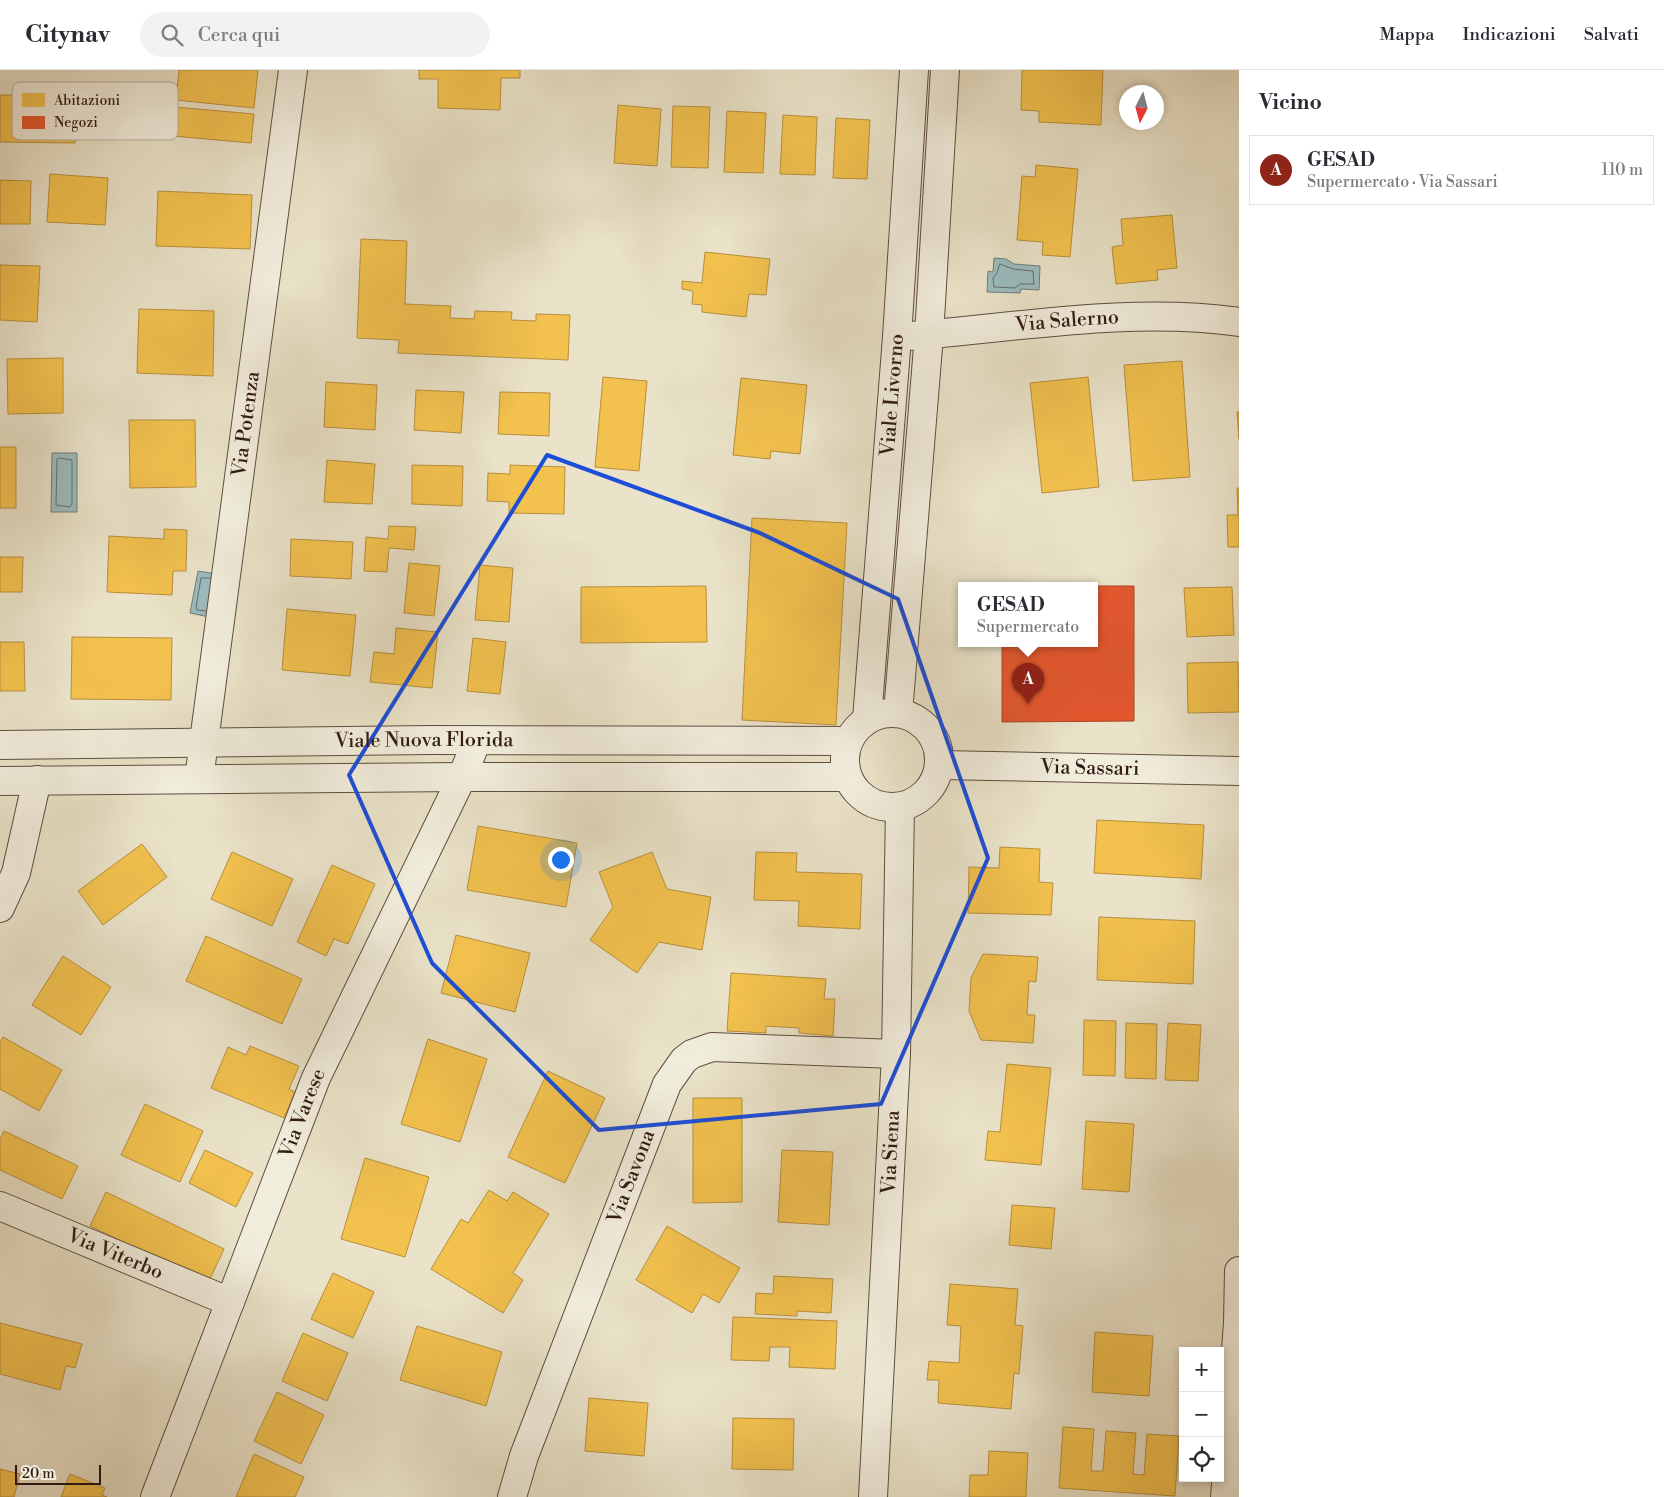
<!DOCTYPE html>
<html lang="it">
<head>
<meta charset="utf-8">
<style>
	body { margin:0; font-family:"Libre Bodoni",serif; background:#f2f2f3; color:#2b2b33 }
	.controls { position:absolute; right:15px; bottom:15px; display:grid; overflow:hidden; border-radius:0px; box-shadow:0 2px 8px #0003 }
	.controls button { width:45px; height:45px; display:grid; place-items:center; padding:0; border:0; border-bottom:1px solid #e1e1e2; background:#fff; color:#2b2b33; font:25px sans-serif }
	.compass { position:absolute; left:1119px; top:15px; width:45px; height:45px; border-radius:50%; background:#fff; box-shadow:0 2px 8px #0003; rotate:186deg }
	.scale { position:absolute; left:15px; bottom:12px; width:86px; box-sizing:border-box; padding-left:5px; border:2px solid #311b13; border-top:0; font-size:14px; line-height:18px; white-space:nowrap; color:#311b13; -webkit-text-stroke:4px #f1eddc; paint-order:stroke }
	.you { position:absolute; left:560px; top:789px; width:18px; height:18px; margin:-12px; border:4px solid #fff; border-radius:50%; background:#1a73e8; box-shadow:0 0 0 8px #1a73e833 }
	.badge { display:grid; place-items:center; width:32px; height:32px; border-radius:50%; background:#8f2418; color:#fff; font-size:16px; font-weight:700 }
	.pin { position:absolute; translate:-50% -41px; filter:drop-shadow(0 1px 2px #0008) }
	.pin::after { content:''; position:absolute; top:26px; width:18px; height:15px; background:inherit; clip-path:polygon(0 0,100% 0,50% 100%) }
	.popup { position:absolute; left:958px; top:512px; width:140px; height:65px; box-sizing:border-box; display:grid; place-content:center; border-radius:0px; background:#fff; filter:drop-shadow(0 1px 4px #0005); font-size:16px; white-space:nowrap; color:#7c7c81 }
	.popup b { font-size:19px; color:#2b2b33 }
	.popup::after { content:''; position:absolute; left:50%; top:100%; margin-left:-10px; border:10px solid transparent; border-top-color:#fff }
	.list { margin:0; padding:0; list-style:none }
	h2 { display:flex; justify-content:space-between; align-items:center; height:65px; margin:0; padding:0 20px; font-size:21px }
	h2 small { font-size:16px; font-weight:400; color:#7c7c81 }
	.list li { display:grid; grid-template-columns:32px 1fr auto; gap:15px; align-items:center; box-sizing:border-box; height:70px; margin:0 10px 10px; padding:0 10px; border:1px solid #e1e1e2; border-radius:0px }
	.list b { display:block; font-size:19px; white-space:nowrap }
	.list p { margin:0; font-size:16px; white-space:nowrap; color:#7c7c81 }
	.list em { font-size:16px; font-style:normal; color:#7c7c81 }
	.icon { flex:none; width:28px; height:28px; fill:none; stroke:currentColor; stroke-width:2; stroke-linecap:round; stroke-linejoin:round }
	.map { position:relative; flex:none; width:1239px; height:1427px; overflow:hidden }
	header { display:flex; align-items:center; gap:30px; box-sizing:border-box; height:70px; padding:0 25px; background:#fff; border-bottom:1px solid #e1e1e2 }
	header strong { font-size:24px }
	nav { display:flex; gap:28px; margin-inline-start:auto; font-size:18px }
	.search { width:350px; height:45px; background:#f2f2f3; display:flex; align-items:center; gap:12px; box-sizing:border-box; padding:0 18px; border-radius:28px; color:#7c7c81; font-size:19px }
	main { display:flex }
	aside { flex:1; background:#fff }
	.map>svg:first-child { display:block }
</style>
</head>
<body>
<header>
<strong>Citynav</strong>
<div class="search"><svg class="icon" aria-label="search" viewBox="0 0 24 24"><circle cx="10" cy="10" r="6"/><path d="M15 15l6 6"/></svg>Cerca qui</div>
<nav><a>Mappa</a><a>Indicazioni</a><a>Salvati</a></nav>
</header>
<main>
<div class="map">
<svg width="1239" height="1427" viewBox="0 0 1239 1427">
	<rect width="100%" height="100%" fill="#eae3c9"/>
	<filter id="stains"><feTurbulence type="fractalNoise" baseFrequency=".004" numOctaves="4"/><feColorMatrix values="0 0 0 0 .2 0 0 0 0 .09 0 0 0 0 .02 0 0 0 .5 -.17"/></filter>
	<radialGradient id="worn" r=".72"><stop offset=".6" stop-color="#630" stop-opacity="0"/><stop offset="1" stop-color="#630" stop-opacity=".3"/></radialGradient>
	<path fill="#9bbcbf" stroke="#717c7a" d="M994 188 1006 189 1014 194 1040 196 1039 220 1021 219 1020 223 987 222 988 201 993 202Z
		M52 383H77V442H51Z
		M198 501 223 505 214 548 190 543Z"/>
	<path fill="#f2c14e" stroke="#b88f3c" d="M179 0H258L254 38 176 30Z
		M419 0H520V8H501L500 40 438 38V9H419Z
		M1022 0H1103L1101 55 1039 52V41L1021 40Z
		M0 25 76 26 75 73 0 72Z
		M618 35 661 39 657 96 614 93Z
		M673 36 710 37 708 98 671 97Z
		M175 37 254 44 251 73 173 66Z
		M727 41 766 43 763 103 724 102Z
		M783 45 817 47 815 105 780 104Z
		M836 48 870 50 867 109 833 108Z
		M1036 95 1078 99 1070 187 1042 185 1043 172 1017 170 1022 106 1035 107Z
		M50 104 108 108 105 155 47 152Z
		M0 110 31 111 30 154H0Z
		M158 121 252 125 250 179 156 176Z
		M1172 145 1177 198 1157 200 1158 210 1116 214 1112 177 1123 175 1121 149Z
		M361 169 407 171 405 234 451 236 450 248 474 249 475 241 512 242 511 250 536 251V244L570 245 568 290 398 283 399 270 357 268Z
		M705 182 770 189 766 225 749 224 746 247 702 242V235L692 234 693 221 682 219V211L702 213Z
		M0 195 40 196 37 252 0 250Z
		M139 239 214 241 213 306 137 303Z
		M63 288V343L8 344 7 289Z
		M1182 291 1190 407 1133 411 1124 295Z
		M603 307 647 311 639 401 595 397Z
		M1088 307 1099 417 1042 423 1030 313Z
		M741 308 807 315 800 384 771 381 770 389 733 385Z
		M326 312 377 315 375 360 324 357Z
		M416 320 464 322 461 363 414 360Z
		M500 322 550 323 549 366 498 364Z
		M1237 342H1239V369Z
		M129 350H195L196 417 130 418Z
		M0 377H16V438H0Z
		M327 390 375 394 372 434 324 432Z
		M412 395 463 396 462 436 412 434Z
		M510 395 565 397 564 444 509 443V432L487 431 488 403 510 404Z
		M1237 418H1239V477H1228L1227 445H1238Z
		M752 448 847 453 836 655 742 650Z
		M389 456 416 457 414 480 389 478 387 502 364 501 366 467 388 469Z
		M164 459 187 460 186 501H173L172 525 107 522 109 466 164 469Z
		M291 469 353 472 351 509 290 506Z
		M0 487H23L22 522H0Z
		M409 493 440 496 434 546 404 543Z
		M480 495 513 498 509 552 475 550Z
		M706 516 707 572 581 573V517Z
		M1232 517 1234 565 1187 567 1184 518Z
		M287 539 356 545 350 606 282 600Z
		M396 558 438 562 432 618 370 612 374 582 394 584Z
		M72 567 172 568 171 630 71 629Z
		M473 568 506 572 500 624 467 621Z
		M0 572H24L25 621H0Z
		M1238 592 1239 642 1188 643 1187 593Z
		M1097 750 1204 755 1201 809 1094 803Z
		M478 756 577 773 566 837 467 820Z
		M142 774 167 807 103 855 78 821Z
		M1000 777 1040 779 1039 812 1053 813 1051 845 968 843 969 797 999 798Z
		M232 782 293 809 272 856 211 829Z
		M652 782 667 819 711 827 702 880 659 872 637 903 590 870 613 837 599 802Z
		M756 782 797 783 796 802 862 804 860 859 798 856 799 831 754 830Z
		M332 795 375 814 348 874 334 869 326 886 297 872Z
		M1099 847 1195 851 1193 914 1097 910Z
		M456 865 530 883 515 942 441 923Z
		M206 866 302 909 282 954 186 911Z
		M983 884 1038 887 1036 912 1029 911 1027 945H1035L1033 973 981 970 969 941 971 908Z
		M63 886 111 917 81 965 32 935Z
		M731 903 826 909 824 929H835L833 966 799 963V958L766 956V963L727 961Z
		M1084 950 1116 951 1115 1006 1083 1005Z
		M1126 953 1157 954 1156 1009 1125 1008Z
		M1168 953 1201 955 1198 1011 1165 1010Z
		M3 967 62 1000 39 1041 0 1019V972Z
		M428 969 487 989 460 1072 401 1054Z
		M250 976 299 996 289 1019 295 1022 284 1048 211 1018 228 977 246 985Z
		M1007 994 1051 998 1041 1095 985 1090 988 1061 1000 1062Z
		M548 1001 605 1028 565 1113 508 1087Z
		M693 1028H742V1132L693 1133Z
		M145 1034 203 1061 180 1112 121 1085Z
		M1086 1051 1134 1054 1129 1122 1082 1119Z
		M4 1061 78 1096 62 1129 0 1100V1069Z
		M205 1080 253 1103 236 1137 189 1113Z
		M782 1080 833 1082 829 1155 778 1152Z
		M365 1088 429 1107 405 1187 341 1169Z
		M489 1120 507 1131 513 1122 549 1144 513 1203 523 1210 503 1243 431 1199 461 1149 468 1153Z
		M106 1122 224 1179 208 1213 90 1156Z
		M1012 1135 1055 1138 1051 1179 1009 1175Z
		M667 1156 740 1198 719 1233 703 1224 692 1243 636 1210Z
		M333 1203 374 1222 353 1268 311 1249Z
		M774 1206 833 1209 831 1243 797 1241V1246L755 1244 756 1223 773 1224Z
		M950 1214 1018 1219 1015 1255 1023 1256 1019 1304 1014 1303 1011 1339 938 1333 939 1310H927L929 1291 959 1293 961 1256 947 1255Z
		M733 1247 837 1251 835 1299 789 1297 790 1277H770L769 1291 731 1290Z
		M0 1253 82 1274 75 1298 66 1296 60 1320 0 1304Z
		M417 1256 502 1282 486 1336 400 1310Z
		M1095 1262 1153 1266 1149 1326 1092 1322Z
		M303 1263 348 1283 327 1331 282 1311Z
		M277 1322 324 1345 301 1394 254 1371Z
		M589 1328 648 1333 644 1386 585 1381Z
		M733 1348 794 1349 793 1400 732 1399Z
		M1063 1357 1094 1359 1091 1401H1103L1106 1361 1136 1363 1133 1404 1144 1405 1147 1364 1179 1366 1175 1426 1059 1418Z
		M989 1381 1028 1383 1026 1427H969L970 1405H988Z
		M254 1384 304 1407 295 1427H236Z
		M0 1399 20 1404 14 1427H0Z
		M70 1404 105 1418 102 1425 107 1427H61Z"/>
	<path fill="#e4572e" stroke="#ae4526" d="M1094 516H1134V651L1002 652V573H1094Z"/>
	<g fill="none" stroke-linecap="round" stroke-linejoin="round">
		<path stroke="#666c69" stroke-width="1" d="M1000 194 1013 199 1033 201 1034 214H1020L1015 218 994 217 993 208 997 203Z
			M59 388 72 390V434L70 437 56 435 57 390Z
			M206 541 197 540 196 537 201 508H210"/>
		<defs>
			<g id="minor">
				<path id="s1" d="M897 267C1008 259 1128 236 1239 252"/>
				<path id="s2" d="M940 695 1239 701"/>
				<path id="s3" d="M199 709 293 0"/>
				<path d="M0 838 16 803 37 710"/>
				<path id="s4" d="M0 1136 230 1232"/>
				<path id="s5" d="M155 1427 316 1008 462 707 477 670"/>
				<path id="s6" d="M512 1427 524 1386 667 1014 684 990 692 984 712 977 896 984"/>
				<path id="s7" d="M873 1427 896 984 900 737"/>
				<path d="M1225 1427 1238 1253 1239 1201"/>
			</g>
			<g id="tertiary">
				<circle cx="892" cy="690" r="47"/>
				<path d="M898 643 929 265 945 0"/>
				<path id="s8" d="M867 649 897 267 914 0"/>
				<path id="s9" d="M0 675 431 670 848 671"/>
				<path d="M0 711 462 707H847"/>
			</g>
		</defs>
		<use href="#minor" stroke="#5f4d40" stroke-width="30"/>
		<use href="#tertiary" stroke="#5f4d40" stroke-width="30"/>
		<use href="#minor" stroke="#f1eddc" stroke-width="28"/>
		<use href="#tertiary" stroke="#f1eddc" stroke-width="28"/>
	</g>
	<path fill="none" stroke="#1d4ed8" stroke-width="4" stroke-linejoin="round" d="M547 385 760 463 898 529 988 788 881 1034 599 1060 432 893 349 705Z"/>
	<g text-anchor="middle" dominant-baseline="central" stroke-width="5" stroke-linejoin="round" paint-order="stroke">
		<g font-size="20" fill="#311b13" stroke="#f1eddc">
			<text stroke="none"><textPath href="#s1" startOffset="171">Via Salerno</textPath></text>
			<text stroke="none"><textPath href="#s8" startOffset="325">Viale Livorno</textPath></text>
			<text stroke="none"><textPath href="#s3" startOffset="358">Via Potenza</textPath></text>
			<text stroke="none"><textPath href="#s9" startOffset="424">Viale Nuova Florida</textPath></text>
			<text stroke="none"><textPath href="#s2" startOffset="150">Via Sassari</textPath></text>
			<text stroke="none"><textPath href="#s5" startOffset="411">Via Varese</textPath></text>
			<text stroke="none"><textPath href="#s7" startOffset="345">Via Siena</textPath></text>
			<text stroke="none"><textPath href="#s6" startOffset="342">Via Savona</textPath></text>
			<text stroke="none"><textPath href="#s4" startOffset="125">Via Viterbo</textPath></text>
		</g>
	</g>
	<rect x="12" y="12" width="166" height="58" rx="8" fill="#f1eddc" stroke="#b7aea0" stroke-width="1"/>
	<rect x="22" y="23" width="23" height="14" fill="#f2c14e"/>
	<rect x="22" y="46" width="23" height="13" fill="#e4572e"/>
	<g font-size="14" fill="#311b13">
		<text x="54" y="35">Abitazioni</text>
		<text x="54" y="57">Negozi</text>
	</g>
	<rect width="100%" height="100%" filter="url(#stains)"/>
	<rect width="100%" height="100%" fill="url(#worn)"/>
</svg>
<div class="controls">
<button>+</button>
<button>−</button>
<button><svg class="icon" aria-label="locate" viewBox="0 0 24 24"><circle cx="12" cy="12" r="6"/><path d="M12 2v4M12 18v4M2 12h4M18 12h4"/></svg></button>
</div>
<svg class="compass" viewBox="-18 -18 36 36"><path d="M0-13l5 13h-10z" fill="#e53935"/><path d="M0 13l5-13h-10z" fill="#7c7c81"/></svg>
<div class="scale">20 m</div>
<div class="you"></div>
<div class="pin badge" style="left:1028px;top:634px">A</div>
<div class="popup"><b>GESAD</b>Supermercato</div>
</div>
<aside>
<h2>Vicino<small></small></h2>
<ul class="list">
<li><span class="badge">A</span><div><b>GESAD</b><p>Supermercato · Via Sassari</p></div><em>110 m</em></li>
</ul>
</aside>
</main>
</body>
</html>
